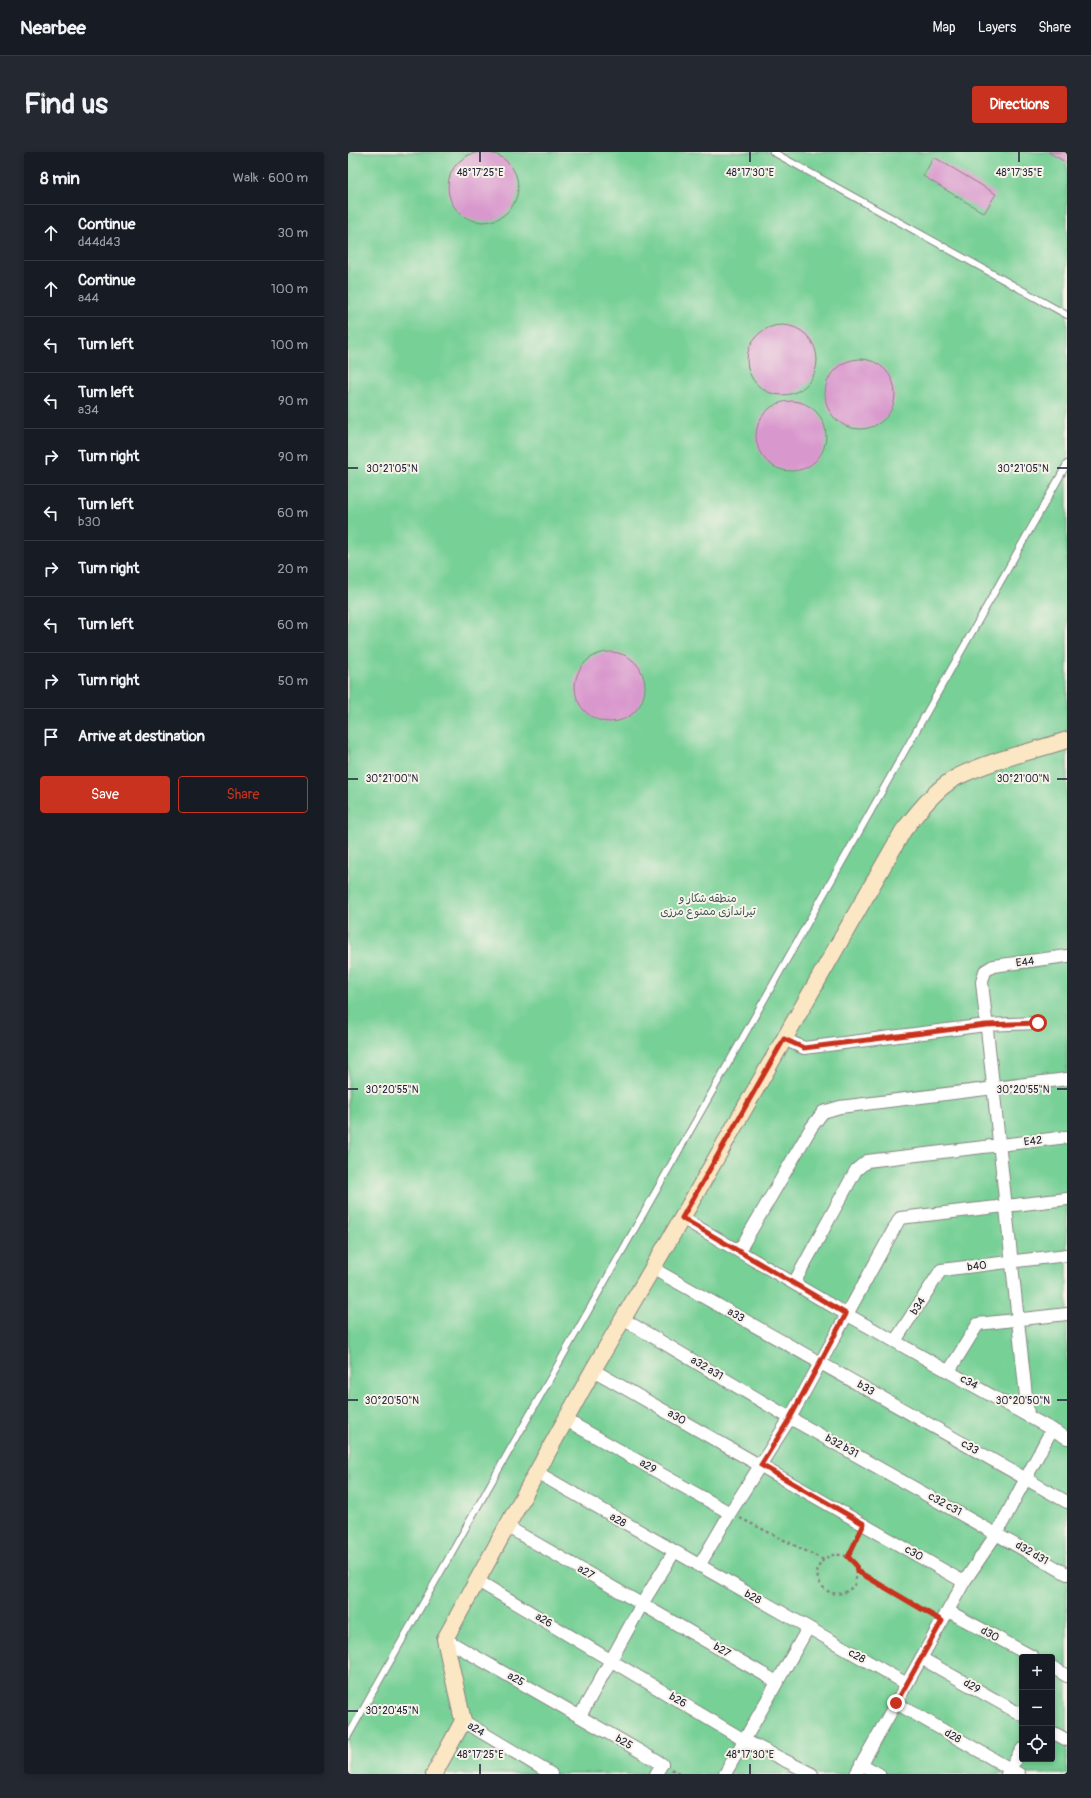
<!DOCTYPE html>
<html lang="en">
<head>
<meta charset="utf-8">
<style>
	body { margin:0; font-family:Pangolin,"Playpen Sans Arabic",sans-serif; background:#242831; color:#f1f3f6 }
	.controls { position:absolute; right:12px; bottom:12px; display:grid; overflow:hidden; border-radius:4px; box-shadow:0 2px 6px #0003 }
	.controls button { width:36px; height:36px; display:grid; place-items:center; padding:0; border:0; border-bottom:1px solid #363941; background:#171b24; color:#f1f3f6; font:20px sans-serif }
	.stop { position:absolute; width:12px; height:12px; margin:-9px; border:3px solid #c8321e; border-radius:50%; background:#fff }
	.stop.end { background:#c8321e; border-color:#fff; box-shadow:0 1px 4px #0008 }
	.list { margin:0; padding:0; list-style:none }
	h2 { display:flex; justify-content:space-between; align-items:center; height:52px; margin:0; padding:0 16px; font-size:17px }
	h2 small { font-size:13px; font-weight:400; color:#9ea1a6 }
	.list li { display:grid; grid-template-columns:26px 1fr auto; gap:12px; align-items:center; box-sizing:border-box; height:56px; padding:0 16px; border-top:1px solid #363941 }
	.list b { display:block; font-size:15px; white-space:nowrap }
	.list p { margin:0; font-size:13px; white-space:nowrap; color:#9ea1a6 }
	.list em { font-size:13px; font-style:normal; color:#9ea1a6 }
	.actions { display:flex; gap:8px; padding:12px 16px }
	.actions a { flex:1; padding:9px 0; border:1px solid #c8321e; border-radius:4px; text-align:center; font-size:14px; color:#c8321e }
	.actions .main { background:#c8321e; color:#fff }
	.icon { flex:none; width:22px; height:22px; fill:none; stroke:currentColor; stroke-width:2; stroke-linecap:round; stroke-linejoin:round }
	.map { position:relative; flex:none; width:719px; height:1622px; overflow:hidden; border-radius:4px }
	header { display:flex; align-items:center; gap:24px; box-sizing:border-box; height:56px; padding:0 20px; background:#171b24; border-bottom:1px solid #363941 }
	header strong { font-size:19px }
	nav { display:flex; gap:22px; margin-inline-start:auto; font-size:14px }
	.intro { display:flex; align-items:center; justify-content:space-between; box-sizing:border-box; height:96px; padding:0 24px }
	h1 { margin:0; font-size:28px }
	.button { padding:10px 18px; border-radius:4px; background:#c8321e; color:#fff; font-size:14px; font-weight:700 }
	main { display:flex; gap:24px; padding:0 24px }
	aside { flex:1; background:#171b24; border-radius:4px; box-shadow:0 2px 6px #0003 }
	.map>svg:first-child { display:block }
</style>
</head>
<body>
<header>
<strong>Nearbee</strong>
<nav><a>Map</a><a>Layers</a><a>Share</a></nav>
</header>
<div class="intro"><h1>Find us</h1><a class="button">Directions</a></div>
<main>
<aside>
<h2>8 min<small>Walk · 600 m</small></h2>
<ul class="list">
<li><svg class="icon" aria-label="ahead" viewBox="0 0 24 24"><path d="M12 20V5M6 11l6-6 6 6"/></svg><div><b>Continue</b><p>d44d43</p></div><em>30 m</em></li>
<li><svg class="icon" aria-label="ahead" viewBox="0 0 24 24"><path d="M12 20V5M6 11l6-6 6 6"/></svg><div><b>Continue</b><p>a44</p></div><em>100 m</em></li>
<li><svg class="icon" aria-label="left" viewBox="0 0 24 24"><path d="M17 20v-9H6M10 6l-5 5 5 5"/></svg><div><b>Turn left</b></div><em>100 m</em></li>
<li><svg class="icon" aria-label="left" viewBox="0 0 24 24"><path d="M17 20v-9H6M10 6l-5 5 5 5"/></svg><div><b>Turn left</b><p>a34</p></div><em>90 m</em></li>
<li><svg class="icon" aria-label="right" viewBox="0 0 24 24"><path d="M7 20v-9h11M14 6l5 5-5 5"/></svg><div><b>Turn right</b></div><em>90 m</em></li>
<li><svg class="icon" aria-label="left" viewBox="0 0 24 24"><path d="M17 20v-9H6M10 6l-5 5 5 5"/></svg><div><b>Turn left</b><p>b30</p></div><em>60 m</em></li>
<li><svg class="icon" aria-label="right" viewBox="0 0 24 24"><path d="M7 20v-9h11M14 6l5 5-5 5"/></svg><div><b>Turn right</b></div><em>20 m</em></li>
<li><svg class="icon" aria-label="left" viewBox="0 0 24 24"><path d="M17 20v-9H6M10 6l-5 5 5 5"/></svg><div><b>Turn left</b></div><em>60 m</em></li>
<li><svg class="icon" aria-label="right" viewBox="0 0 24 24"><path d="M7 20v-9h11M14 6l5 5-5 5"/></svg><div><b>Turn right</b></div><em>50 m</em></li>
<li><svg class="icon" aria-label="arrive" viewBox="0 0 24 24"><path d="M6 21V4h12l-3 4 3 4H6"/></svg><div><b>Arrive at destination</b></div></li>
</ul>
<div class="actions"><a class="main">Save</a><a>Share</a></div>
</aside>
<div class="map">
<svg width="719" height="1622" viewBox="0 0 719 1622">
	<rect width="100%" height="100%" fill="#f7f3e8"/>
	<filter id="ink" filterUnits="userSpaceOnUse"><feTurbulence type="fractalNoise" baseFrequency=".025" numOctaves="2"/><feDisplacementMap in="SourceGraphic" scale="8" xChannelSelector="R" yChannelSelector="G"/><feConvolveMatrix kernelMatrix="1 2 1 2 8 2 1 2 1" color-interpolation-filters="sRGB"/></filter>
	<filter id="wash" filterUnits="userSpaceOnUse"><feTurbulence type="fractalNoise" baseFrequency=".012" numOctaves="4" result="noise"/><feDisplacementMap in="SourceGraphic" scale="16" xChannelSelector="R" yChannelSelector="G"/><feGaussianBlur stdDeviation="0.9" result="paint"/><feColorMatrix in="noise" values="0 0 0 0 0 0 0 0 0 0 0 0 0 0 0 0 0 1.4 0 .05"/><feComposite in="paint" operator="in"/></filter>
	<g filter="url(#wash)">
		<rect width="100%" height="100%" fill="#ece5c7"/>
		<path fill="#77d096" stroke="#4c7968" fill-rule="evenodd" d="M0 0H719V1622H0ZM674 1505H704V1607H674Z"/>
		<g id="blocks">
			<path fill="#d998cd" d="M700 0H719V11Z
				M100 35a35 35 0 1 1 70 0a35 35 0 1 1-70 0Z
				M586 5 648 42 636 61 575 24Z
				M399 208a35 35 0 1 1 70 0a35 35 0 1 1-70 0Z
				M477 242a35 35 0 1 1 70 0a35 35 0 1 1-70 0Z
				M408 284a35 35 0 1 1 70 0a35 35 0 1 1-70 0Z
				M227 535a35 35 0 1 1 70 0a35 35 0 1 1-70 0Z"/>
		</g>
	</g>
	<g filter="url(#ink)">
		<use href="#blocks" fill-opacity="0" stroke="#878481" stroke-width="1"/>
		<g fill="none" stroke-linecap="round" stroke-linejoin="round">
			<defs>
				<path id="service" d="M425 0 719 163
					M0 1584 719 312"/>
				<path id="minor" d="M436 887 456 896 638 873 690 871
					M334 1066 498 1162 719 1286
					M391 1099 463 976 475 960 492 955 719 927
					M304 1116 719 1350
					M446 1131 508 1018 519 1009 719 985
					M275 1167 442 1266 719 1422
					M547 1189 593 1118 719 1103
					M245 1218 616 1430
					M601 1219 630 1172 719 1162
					M680 1263 634 830 637 819 645 814 719 804
					M218 1268 382 1361
					M190 1321 559 1532
					M158 1374 429 1530
					M351 1414 382 1361 442 1266 552 1066 719 1047
					M130 1429 396 1588 464 1622
					M600 1459 685 1505
					M97 1487 314 1612 308 1622
					M573 1506 674 1563
					M704 1515 719 1524
					M548 1551 671 1622
					M232 1564 294 1452 326 1400
					M115 1569 203 1622
					M704 1580 719 1588
					M513 1612 531 1622
					M377 1622 460 1476
					M508 1622 616 1430 649 1381 704 1277
					M659 1622 674 1597"/>
				<path id="secondary" d="M86 1622 115 1569 97 1487 245 1218 334 1066 555 679C569 661 588 636 609 625 643 608 683 600 719 588"/>
			</defs>
			<use href="#service" stroke="#878481" stroke-width="8"/>
			<use href="#minor" stroke="#878481" stroke-width="14"/>
			<use href="#secondary" stroke="#878481" stroke-width="18"/>
			<path stroke="#878481" stroke-width="2.5" stroke-dasharray="3 3" stroke-linecap="butt" d="M392 1366 476 1408
				M500 1405 510 1384
				M509 1419 507 1432C485 1459 454 1423 478 1406 482 1403 487 1402 493 1403 502 1404 507 1410 509 1419L585 1463
				M323 1617 333 1622"/>
			<use href="#service" stroke="#fff" stroke-width="6"/>
			<use href="#minor" stroke="#fff" stroke-width="12"/>
			<use href="#secondary" stroke="#fbe7c3" stroke-width="16"/>
		</g>
	</g>
	<g fill="none" stroke-linecap="round" stroke-linejoin="round" filter="url(#ink)">
		<path stroke="#c8321e" stroke-width="5" d="M548 1551 594 1469 509 1419 508 1413 500 1405 516 1372 413 1313 442 1266 498 1162 334 1066 436 887 456 896 638 873 690 871"/>
	</g>
	<path fill="none" stroke="#22223b" stroke-width="1.5" d="M132 0V10M402 0V10M671 0V10M0 316H10M709 316H719M0 627H10M709 627H719M0 937H10M709 937H719M0 1248H10M709 1248H719M0 1559H10M132 1612V1622M402 1612V1622"/>
	<g text-anchor="middle" dominant-baseline="central" stroke-width="4" stroke-linejoin="round" paint-order="stroke">
		<g font-size="11" fill="#3c5656" stroke="#f7f3e8">
			<text x="360" y="746">منطقه شکار و<tspan x="360" dy="13">تیراندازی ممنوع مرزی</tspan></text>
		</g>
		<g font-size="11" fill="#22223b" stroke="#f7f3e8">
			<text transform="translate(677 810) rotate(-7)">E44</text>
			<text transform="translate(685 989) rotate(-7)">E42</text>
			<text transform="translate(629 1114) rotate(-7)">b40</text>
			<text transform="translate(570 1154) rotate(-57)">b34</text>
			<text transform="translate(388 1163) rotate(29)">a33</text>
			<text transform="translate(359 1216) rotate(31)">a32 a31</text>
			<text transform="translate(621 1230) rotate(29)">c34</text>
			<text transform="translate(518 1236) rotate(30)">b33</text>
			<text transform="translate(329 1265) rotate(30)">a30</text>
			<text transform="translate(494 1294) rotate(29)">b32 b31</text>
			<text transform="translate(622 1295) rotate(30)">c33</text>
			<text transform="translate(300 1314) rotate(30)">a29</text>
			<text transform="translate(597 1352) rotate(29)">c32 c31</text>
			<text transform="translate(270 1368) rotate(30)">a28</text>
			<text transform="translate(566 1401) rotate(30)">c30</text>
			<text transform="translate(684 1401) rotate(30)">d32 d31</text>
			<text transform="translate(238 1420) rotate(30)">a27</text>
			<text transform="translate(405 1445) rotate(29)">b28</text>
			<text transform="translate(196 1468) rotate(31)">a26</text>
			<text transform="translate(642 1482) rotate(29)">d30</text>
			<text transform="translate(374 1498) rotate(30)">b27</text>
			<text transform="translate(509 1504) rotate(30)">c28</text>
			<text transform="translate(168 1527) rotate(30)">a25</text>
			<text transform="translate(624 1534) rotate(30)">d29</text>
			<text transform="translate(330 1548) rotate(31)">b26</text>
			<text transform="translate(128 1577) rotate(31)">a24</text>
			<text transform="translate(605 1584) rotate(30)">d28</text>
			<text transform="translate(276 1590) rotate(30)">b25</text>
		</g>
	</g>
	<g font-size="10" text-anchor="middle" fill="#22223b" stroke="#f7f3e8" stroke-width="4" stroke-linejoin="round" paint-order="stroke">
		<text x="132" y="24">48°17'25"E</text>
		<text x="402" y="24">48°17'30"E</text>
		<text x="671" y="24">48°17'35"E</text>
		<text x="44" y="320">30°21'05"N</text>
		<text x="675" y="320">30°21'05"N</text>
		<text x="44" y="630">30°21'00"N</text>
		<text x="675" y="630">30°21'00"N</text>
		<text x="44" y="941">30°20'55"N</text>
		<text x="675" y="941">30°20'55"N</text>
		<text x="44" y="1252">30°20'50"N</text>
		<text x="675" y="1252">30°20'50"N</text>
		<text x="44" y="1562">30°20'45"N</text>
		<text x="132" y="1606">48°17'25"E</text>
		<text x="402" y="1606">48°17'30"E</text>
	</g>
</svg>
<div class="controls">
<button>+</button>
<button>−</button>
<button><svg class="icon" aria-label="locate" viewBox="0 0 24 24"><circle cx="12" cy="12" r="6"/><path d="M12 2v4M12 18v4M2 12h4M18 12h4"/></svg></button>
</div>
<div class="stop" style="left:690px;top:871px"></div>
<div class="stop end" style="left:548px;top:1551px"></div>
</div>
</main>
</body>
</html>
